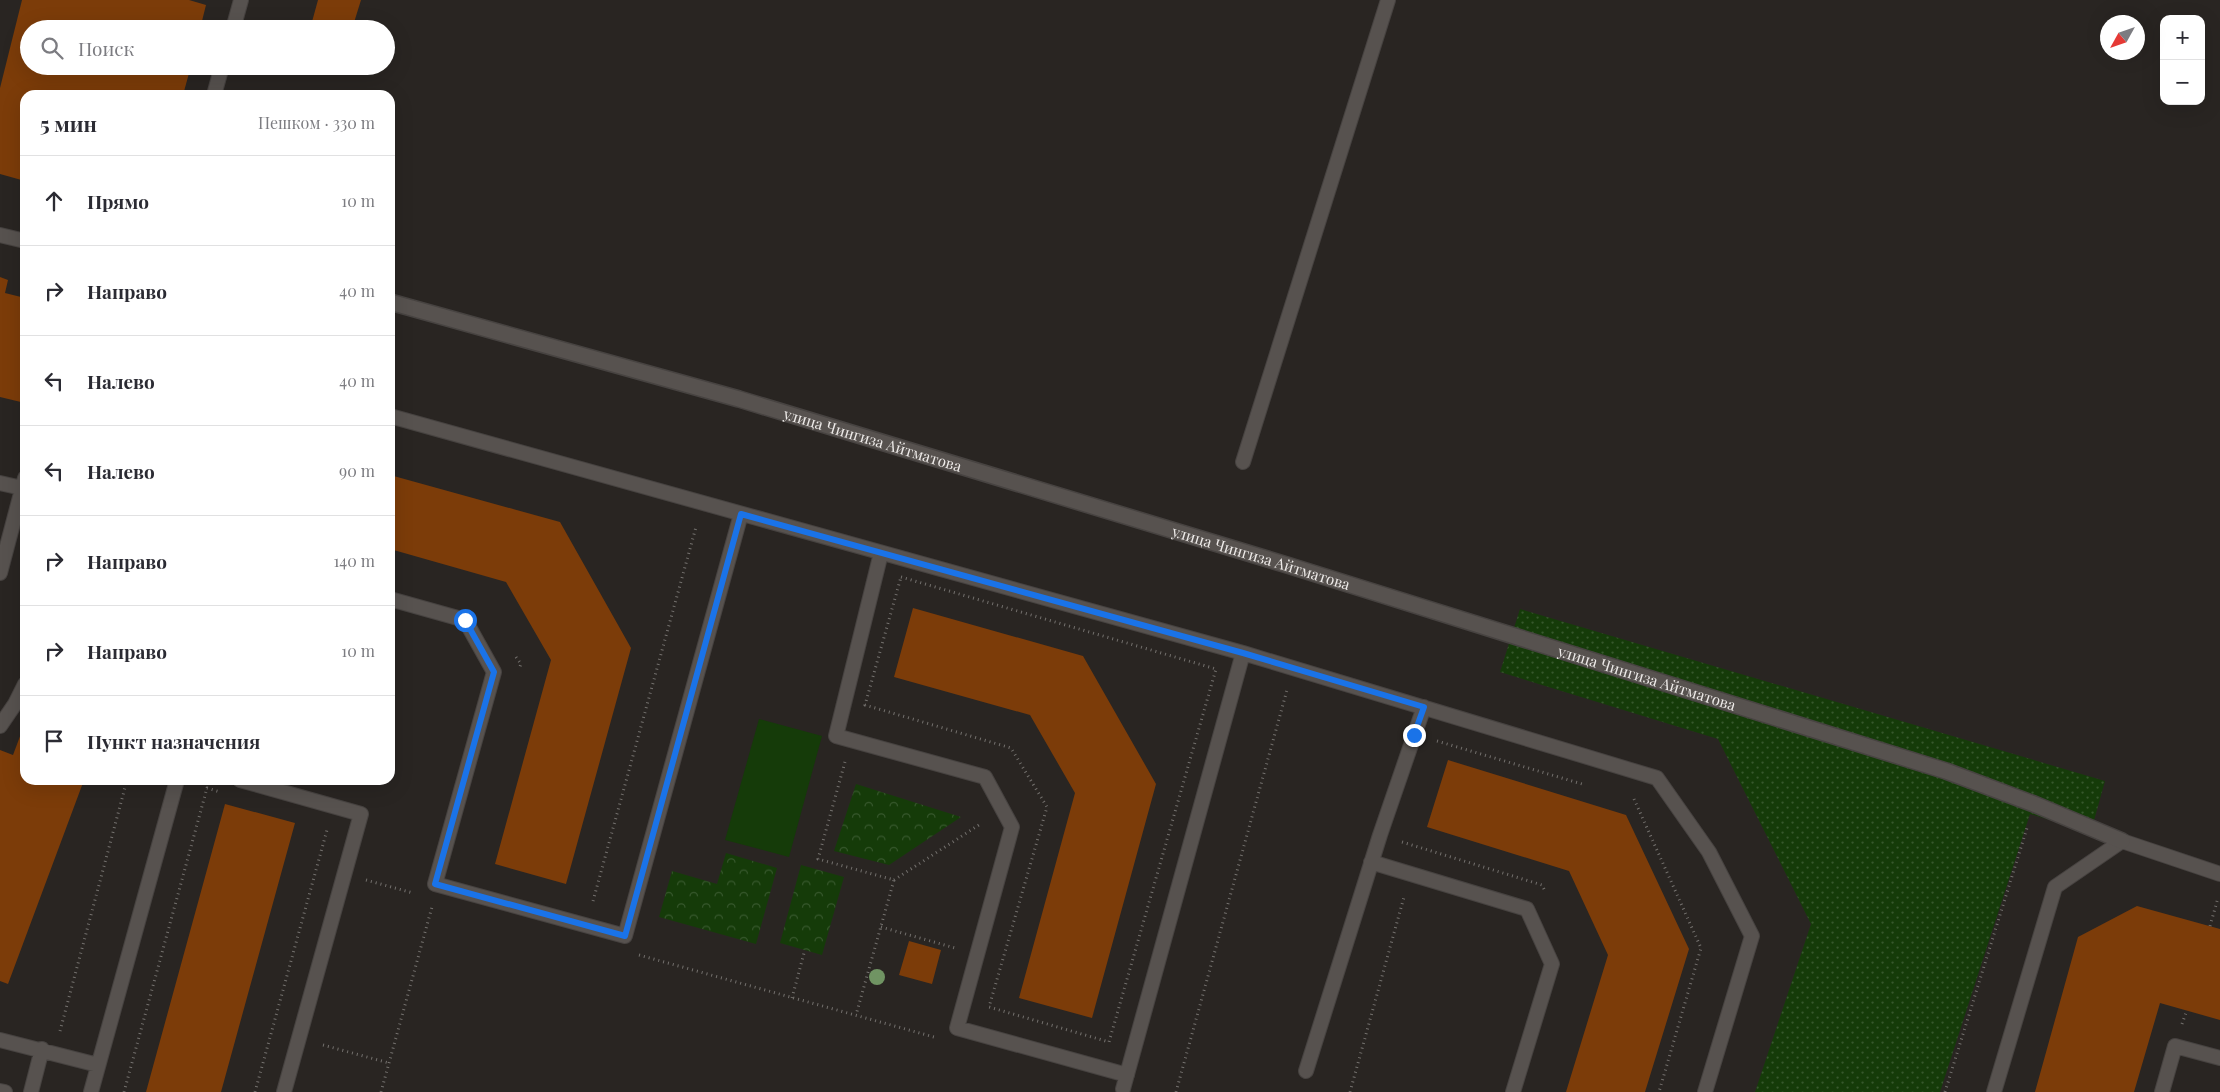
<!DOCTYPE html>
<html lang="ru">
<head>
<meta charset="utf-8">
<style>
	body { margin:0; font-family:"Playfair Display",serif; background:#f2f2f3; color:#2b2b33 }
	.controls { position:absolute; right:15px; top:15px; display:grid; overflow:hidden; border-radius:10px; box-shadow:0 5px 20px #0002 }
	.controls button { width:45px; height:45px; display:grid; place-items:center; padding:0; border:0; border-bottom:1px solid #e1e1e2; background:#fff; color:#2b2b33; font:25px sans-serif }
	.compass { position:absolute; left:2100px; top:15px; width:45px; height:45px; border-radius:50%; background:#fff; box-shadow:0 5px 20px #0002; rotate:230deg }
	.stop { position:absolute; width:15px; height:15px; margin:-11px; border:4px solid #1a73e8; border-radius:50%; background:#fff }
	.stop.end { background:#1a73e8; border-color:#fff; box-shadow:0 1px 5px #0008 }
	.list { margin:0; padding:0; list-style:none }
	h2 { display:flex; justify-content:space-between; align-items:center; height:65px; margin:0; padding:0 20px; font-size:21px }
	h2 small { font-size:16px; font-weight:400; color:#7c7c81 }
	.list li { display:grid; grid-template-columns:32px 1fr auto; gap:15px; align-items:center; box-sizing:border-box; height:90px; padding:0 20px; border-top:1px solid #e1e1e2 }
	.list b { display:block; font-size:19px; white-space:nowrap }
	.list em { font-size:16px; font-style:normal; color:#7c7c81 }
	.icon { flex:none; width:28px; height:28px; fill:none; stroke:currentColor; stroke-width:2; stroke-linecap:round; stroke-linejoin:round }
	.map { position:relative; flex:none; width:2220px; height:1092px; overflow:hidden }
	.search { position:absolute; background:#fff; box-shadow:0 5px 20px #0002; left:20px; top:20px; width:375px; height:55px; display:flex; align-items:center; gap:12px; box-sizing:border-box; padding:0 18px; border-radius:28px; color:#7c7c81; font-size:19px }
	.panel { position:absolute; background:#fff; box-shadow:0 5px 20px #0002; left:20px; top:90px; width:375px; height:695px; border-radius:15px }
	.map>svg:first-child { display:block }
</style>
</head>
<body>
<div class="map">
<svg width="2220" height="1092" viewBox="0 0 2220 1092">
	<defs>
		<pattern id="grass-dots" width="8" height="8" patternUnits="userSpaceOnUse" patternTransform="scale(1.25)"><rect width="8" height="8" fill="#153b09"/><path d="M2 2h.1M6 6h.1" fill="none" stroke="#37582d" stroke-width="1.8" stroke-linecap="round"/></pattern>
		<pattern id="park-crowns" width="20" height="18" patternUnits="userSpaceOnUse" patternTransform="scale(1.25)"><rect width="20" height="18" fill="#153b09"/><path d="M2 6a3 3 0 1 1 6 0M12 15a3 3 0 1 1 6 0" fill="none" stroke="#37582d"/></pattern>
	</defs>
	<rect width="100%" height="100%" fill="#292522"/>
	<path fill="url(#grass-dots)" d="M1520 609 2105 781 2093 824 2082 830 2030 814 1940 1092H1755L1811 924 1718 739 1500 672Z"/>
	<path fill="url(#park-crowns)" d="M856 784 961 817 889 865 834 851Z
		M726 853 777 868 756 944 659 917 672 871 717 884Z
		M801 865 844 877 822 955 780 943Z"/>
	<path fill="#153b09" d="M759 719 822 736 789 857 725 840Z"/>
	<path fill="#7c3c09" d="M22 0H189L206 5 200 29H29V66H191L183 95H25V181L0 174V88Z
		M318 0H361L352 29H310Z
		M326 66H341L339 71Z
		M0 277 8 280 5 293 25 298V403L0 397Z
		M390 475 560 522 631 648 566 884 495 864 551 660 506 582 390 549Z
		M913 608 1083 656 1156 784 1092 1018 1019 998 1075 793 1030 715 894 677Z
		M25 723V780H84L8 984 0 981V750L13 755Z
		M1448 760 1626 815 1689 949 1645 1092H1566L1608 955 1569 871 1427 827Z
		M225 804 295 823 221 1092H146Z
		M2137 906 2220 929V1020L2160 1003 2134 1092H2035L2078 937Z
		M909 941 941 950 932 984 899 975Z"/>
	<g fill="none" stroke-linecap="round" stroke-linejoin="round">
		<defs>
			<path id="lane" d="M233 29 241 0
				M214 95 222 66
				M0 235 25 241
				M390 416 1243 653 1657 778 1709 852 1752 936 1705 1092
				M1243 462 1388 0
				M0 483 22 488
				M881 553 836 736 985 777 1012 827 957 1028 1127 1075
				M0 573 25 478
				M390 599 465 620 494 672 435 884 625 936 741 514
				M0 726 15 704 25 684
				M240 780 361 814 284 1092
				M1371 862 1527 909 1552 964 1513 1092
				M0 1040 98 1065
				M1306 1071 1380 835 1424 707
				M1123 1089 1243 653
				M0 1091 5 1092
				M31 1092 42 1049
				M91 1092 177 780
				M1994 1092 2055 887 2122 841 2220 874
				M2162 1092 2175 1046 2220 1058"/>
			<g id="street">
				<path id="s1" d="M390 302 739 399 1287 565 1946 771 2034 804 2122 841"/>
			</g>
		</defs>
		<use href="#lane" stroke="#474341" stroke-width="16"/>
		<use href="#street" stroke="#474341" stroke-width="18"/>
		<path stroke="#74716e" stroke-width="3" stroke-dasharray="1 4" stroke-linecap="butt" d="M901 577 1216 669 1109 1042 989 1007 1047 807 1011 748 865 705Z
			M516 657 521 664 519 669
			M1437 741 1582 784
			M845 762 818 859 894 880 856 1015
			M1634 799 1701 948 1659 1092
			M1402 842 1542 885 1545 891
			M366 880 413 893
			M894 880 982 823
			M593 901 696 527
			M2210 926 2218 898
			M881 927 955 948
			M639 955 934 1037
			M792 998 804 953
			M2182 1024 2187 1010
			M60 1031 127 780
			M323 1045 389 1063
			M124 1092 207 788 220 792
			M255 1092 327 830
			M381 1092 432 907
			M1176 1092 1287 690
			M1350 1092 1404 897
			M1945 1092 2027 828"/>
		<use href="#lane" stroke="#57524f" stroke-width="14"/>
		<use href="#street" stroke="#57524f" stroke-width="15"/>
	</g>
	<circle fill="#709463" cx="877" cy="977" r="8"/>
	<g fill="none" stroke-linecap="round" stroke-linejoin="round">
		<path stroke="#1a73e8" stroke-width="6" d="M465 620 494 672 435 884 625 936 741 514 1243 653 1424 707 1414 735"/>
	</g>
	<g text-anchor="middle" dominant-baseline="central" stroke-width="4.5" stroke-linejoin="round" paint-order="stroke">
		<g font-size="15" fill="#eeebe9" stroke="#100f0d">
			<text stroke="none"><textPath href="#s1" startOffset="502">улица Чингиза Айтматова</textPath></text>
			<text stroke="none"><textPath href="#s1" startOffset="908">улица Чингиза Айтматова</textPath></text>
			<text stroke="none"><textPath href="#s1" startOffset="1312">улица Чингиза Айтматова</textPath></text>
		</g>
	</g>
</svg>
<div class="controls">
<button>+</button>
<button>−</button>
</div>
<svg class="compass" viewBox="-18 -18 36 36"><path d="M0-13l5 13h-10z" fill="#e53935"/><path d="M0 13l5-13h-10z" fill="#7c7c81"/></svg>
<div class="stop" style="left:465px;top:620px"></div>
<div class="stop end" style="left:1414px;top:735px"></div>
<div class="search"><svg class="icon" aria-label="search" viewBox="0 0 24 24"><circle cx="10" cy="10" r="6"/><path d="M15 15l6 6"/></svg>Поиск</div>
<section class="panel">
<h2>5 мин<small>Пешком · 330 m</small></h2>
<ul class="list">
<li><svg class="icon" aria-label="ahead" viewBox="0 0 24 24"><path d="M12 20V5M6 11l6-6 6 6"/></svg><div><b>Прямо</b></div><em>10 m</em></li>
<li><svg class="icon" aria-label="right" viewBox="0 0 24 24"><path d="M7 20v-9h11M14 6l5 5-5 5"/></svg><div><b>Направо</b></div><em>40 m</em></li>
<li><svg class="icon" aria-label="left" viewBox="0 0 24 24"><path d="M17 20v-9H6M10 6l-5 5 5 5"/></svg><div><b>Налево</b></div><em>40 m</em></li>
<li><svg class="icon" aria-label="left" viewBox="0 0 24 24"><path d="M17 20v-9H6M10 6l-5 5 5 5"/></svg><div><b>Налево</b></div><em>90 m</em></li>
<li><svg class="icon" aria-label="right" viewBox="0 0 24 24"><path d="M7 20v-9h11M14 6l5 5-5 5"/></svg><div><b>Направо</b></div><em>140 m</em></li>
<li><svg class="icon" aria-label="right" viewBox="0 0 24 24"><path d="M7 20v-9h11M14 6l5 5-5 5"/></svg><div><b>Направо</b></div><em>10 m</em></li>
<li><svg class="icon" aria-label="arrive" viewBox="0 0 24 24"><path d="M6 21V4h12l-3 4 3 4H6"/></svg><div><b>Пункт назначения</b></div></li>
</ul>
</section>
</div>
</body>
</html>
